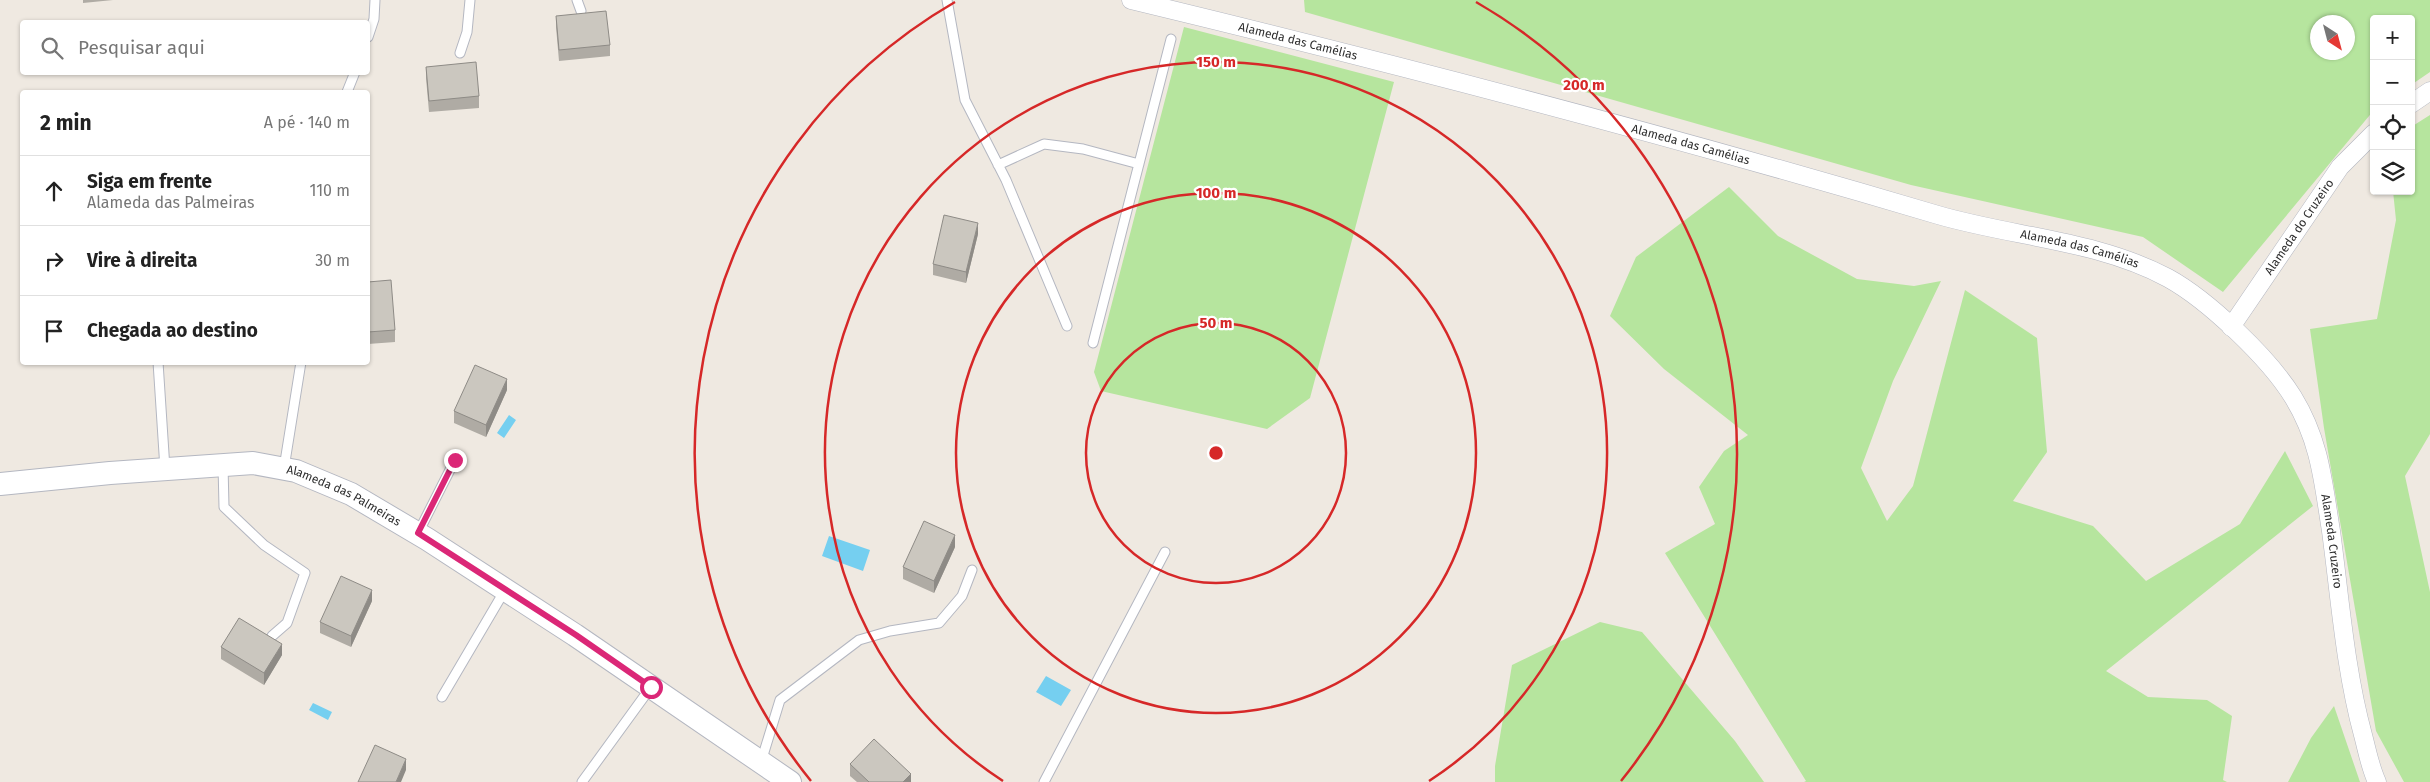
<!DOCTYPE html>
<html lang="pt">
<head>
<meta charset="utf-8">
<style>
	body { margin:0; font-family:"Fira Sans",sans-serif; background:#f6f6f6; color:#222 }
	.controls { position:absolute; right:15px; top:15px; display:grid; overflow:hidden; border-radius:5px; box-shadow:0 1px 4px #0004 }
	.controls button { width:45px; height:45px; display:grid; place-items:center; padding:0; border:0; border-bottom:1px solid #e0e0e0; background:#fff; color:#222; font:25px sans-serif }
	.compass { position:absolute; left:2310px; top:15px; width:45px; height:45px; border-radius:50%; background:#fff; box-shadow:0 1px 4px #0004; rotate:144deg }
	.stop { position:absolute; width:15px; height:15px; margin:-11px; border:4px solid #db2777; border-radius:50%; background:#fff }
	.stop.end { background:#db2777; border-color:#fff; box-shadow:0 1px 5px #0008 }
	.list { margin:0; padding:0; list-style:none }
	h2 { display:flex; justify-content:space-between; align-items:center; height:65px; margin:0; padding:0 20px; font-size:21px }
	h2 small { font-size:16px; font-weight:400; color:#767676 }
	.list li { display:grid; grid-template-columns:32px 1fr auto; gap:15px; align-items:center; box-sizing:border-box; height:70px; padding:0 20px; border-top:1px solid #e0e0e0 }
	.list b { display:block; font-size:19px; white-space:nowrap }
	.list p { margin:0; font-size:16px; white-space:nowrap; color:#767676 }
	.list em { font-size:16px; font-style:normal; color:#767676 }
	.icon { flex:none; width:28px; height:28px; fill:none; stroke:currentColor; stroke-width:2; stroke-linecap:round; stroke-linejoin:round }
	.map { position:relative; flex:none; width:2430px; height:782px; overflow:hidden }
	.search { position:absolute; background:#fff; box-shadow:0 1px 4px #0004; left:20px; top:20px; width:350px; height:55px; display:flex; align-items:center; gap:12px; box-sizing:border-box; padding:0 18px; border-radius:5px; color:#767676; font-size:19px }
	.panel { position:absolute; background:#fff; box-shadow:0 1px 4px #0004; left:20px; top:90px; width:350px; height:275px; border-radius:5px }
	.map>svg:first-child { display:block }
</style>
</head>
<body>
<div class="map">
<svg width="2430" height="782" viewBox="0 0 2430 782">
	<rect width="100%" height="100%" fill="#efe9e1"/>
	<path fill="#b6e59e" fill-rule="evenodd" d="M1304 0H2430V72L2411 85V19H2374V110L2223 292 2143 237 1911 185 1305 12ZM2348 22V52H2318V22Z
		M1184 27 1394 82 1310 398 1267 429 1101 391 1094 372Z
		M2430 115V434L2405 476 2430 592V782H2404L2376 731 2324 428 2310 329 2377 319 2396 220 2393 191H2411V127Z
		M1729 187 1778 236 1857 279 1914 286 1941 281 1893 381 1861 468 1887 521 1913 486 1965 290 2037 338 2047 452 2013 501 2093 526 2146 581 2240 524 2285 451 2313 506 2106 671 2148 697 2207 700 2232 716 2223 780 2227 782H1804L1806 781 1665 553 1715 524 1699 487 1724 451 1748 435 1664 369 1610 316 1636 257Z
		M1600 622 1642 632 1735 741 1764 782H1495V766L1512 665Z
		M2334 706 2360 782H2288L2311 738Z"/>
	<path fill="#75cff0" d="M509 415 516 420 504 438 497 433Z
		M829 536 870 550 863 571 822 556Z
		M1046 676 1071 690 1061 706 1036 692Z
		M313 703 332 712 328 720 309 710Z"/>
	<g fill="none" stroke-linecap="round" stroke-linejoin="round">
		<defs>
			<path id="service" d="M577 0 581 11
				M947 0 965 100 1006 180 1067 326
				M368 37 374 19 375 0
				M460 53 467 32 470 0
				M347 92 355 72
				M998 165 1044 144 1083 149 1139 164
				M1093 343 1171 39
				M158 362 165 469
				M223 465 224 507 264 545 305 573 287 623 272 636
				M284 468 301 362
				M418 533 455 460
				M442 697 505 590
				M761 762 780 700 859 640 890 631 939 623 962 596 972 570
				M582 782 651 687
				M1044 782 1165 552"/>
			<g id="minor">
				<path id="s1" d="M1131 0C1401 65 1671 136 1938 215 2013 237 2097 240 2168 278 2208 300 2269 358 2293 397 2320 441 2323 481 2331 531 2340 598 2345 669 2363 735 2367 750 2370 767 2377 782"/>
				<path d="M2411 104 2430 91"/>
				<path id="s2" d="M2231 327 2340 167 2374 133"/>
			</g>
			<g id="tertiary">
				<path id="s3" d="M0 484 110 473 253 463 296 471 351 494 427 539 575 635 790 782"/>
			</g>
		</defs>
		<use href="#service" stroke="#b4b7c1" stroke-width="11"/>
		<use href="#minor" stroke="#b4b7c1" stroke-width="19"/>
		<use href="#tertiary" stroke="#b4b7c1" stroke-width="24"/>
		<use href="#service" stroke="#fff" stroke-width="9"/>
		<use href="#minor" stroke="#fff" stroke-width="18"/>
		<use href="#tertiary" stroke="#fff" stroke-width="22"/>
	</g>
	<path fill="#afaba4" d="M83 0H113L83 3Z
		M556 16 610 45V56L559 61 556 27Z
		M426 67 479 96V108L429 112 426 78Z
		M978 234 966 283 933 275V264Z
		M368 282 395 330V342L368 344Z
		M507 390 486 437 454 423V411Z
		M955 547 934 593 903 579V567Z
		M372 601 351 647 320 633V622Z
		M221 647 282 655 264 685 221 659Z
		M850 764 911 782H857L850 776Z"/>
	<path fill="#8e8b86" d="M978 223V234L966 283V272Z
		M507 379V390L486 437V425Z
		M955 535V547L934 593V581Z
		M372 590V601L351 647V636Z
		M282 644V655L264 685V673Z
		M406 759V770L401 782H396Z
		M911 774V782H903Z"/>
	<path fill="#cbc7bf" stroke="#8e8b86" d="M606 11 610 45 559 50 556 16Z
		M476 62 479 96 429 101 426 67Z
		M944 215 978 223 966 272 933 264Z
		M391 280 395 330 368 332V282Z
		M475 365 507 379 486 425 454 411Z
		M924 521 955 535 934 581 903 567Z
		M341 576 372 590 351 636 320 622Z
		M239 618 282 644 264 673 221 647Z
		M874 739 911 774 903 782H869L850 764Z
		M375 745 406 759 396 782H358Z"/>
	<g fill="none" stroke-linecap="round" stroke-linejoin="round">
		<path stroke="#db2777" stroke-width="6" d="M455 460 418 533 576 635 651 687"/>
	</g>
	<g fill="none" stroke="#d62828" stroke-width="2.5">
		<circle cx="1216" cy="453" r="130"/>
		<circle cx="1216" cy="453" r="260"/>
		<path d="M1003 781A391 391 0 1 1 1429 781"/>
		<path d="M811 781A521 521 0 0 1 955 2M1476 2A521 521 0 0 1 1621 781"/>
	</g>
	<g text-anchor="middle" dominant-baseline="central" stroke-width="4.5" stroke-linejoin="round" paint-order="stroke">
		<g font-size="12" fill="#2e2e2e" stroke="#fff">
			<text stroke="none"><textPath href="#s1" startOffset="172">Alameda das Camélias</textPath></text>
			<text stroke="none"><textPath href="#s1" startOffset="578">Alameda das Camélias</textPath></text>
			<text stroke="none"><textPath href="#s2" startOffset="121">Alameda do Cruzeiro</textPath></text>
			<text stroke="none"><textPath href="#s1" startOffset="981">Alameda das Camélias</textPath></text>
			<text stroke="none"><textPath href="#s3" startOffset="351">Alameda das Palmeiras</textPath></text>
			<text stroke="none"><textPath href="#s1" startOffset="1399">Alameda Cruzeiro</textPath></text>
		</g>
	</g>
	<circle cx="1216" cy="453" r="8" fill="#d62828" stroke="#fff" stroke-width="2.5"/>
	<g font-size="15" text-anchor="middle" font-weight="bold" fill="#d62828" stroke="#fff" stroke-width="4.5" stroke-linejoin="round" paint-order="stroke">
		<text x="1216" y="67">150 m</text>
		<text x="1584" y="90">200 m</text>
		<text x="1216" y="198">100 m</text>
		<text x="1216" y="328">50 m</text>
	</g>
</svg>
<div class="controls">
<button>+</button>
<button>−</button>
<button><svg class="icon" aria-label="locate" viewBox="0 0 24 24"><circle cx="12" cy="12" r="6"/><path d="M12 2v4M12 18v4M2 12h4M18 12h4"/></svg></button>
<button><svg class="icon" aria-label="layers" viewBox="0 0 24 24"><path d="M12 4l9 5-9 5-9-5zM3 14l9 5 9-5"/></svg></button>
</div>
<svg class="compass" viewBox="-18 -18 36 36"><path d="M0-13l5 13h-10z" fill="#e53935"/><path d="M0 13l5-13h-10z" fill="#767676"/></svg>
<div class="stop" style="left:651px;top:687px"></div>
<div class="stop end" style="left:455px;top:460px"></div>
<div class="search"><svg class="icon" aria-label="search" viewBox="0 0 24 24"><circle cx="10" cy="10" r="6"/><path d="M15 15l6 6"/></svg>Pesquisar aqui</div>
<section class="panel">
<h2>2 min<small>A pé · 140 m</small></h2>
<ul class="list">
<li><svg class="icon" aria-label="ahead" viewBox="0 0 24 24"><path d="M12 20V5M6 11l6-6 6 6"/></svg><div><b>Siga em frente</b><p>Alameda das Palmeiras</p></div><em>110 m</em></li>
<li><svg class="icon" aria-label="right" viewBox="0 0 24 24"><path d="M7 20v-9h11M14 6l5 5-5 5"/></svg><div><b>Vire à direita</b></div><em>30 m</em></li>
<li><svg class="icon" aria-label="arrive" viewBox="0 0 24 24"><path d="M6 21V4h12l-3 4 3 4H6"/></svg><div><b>Chegada ao destino</b></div></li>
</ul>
</section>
</div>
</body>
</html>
